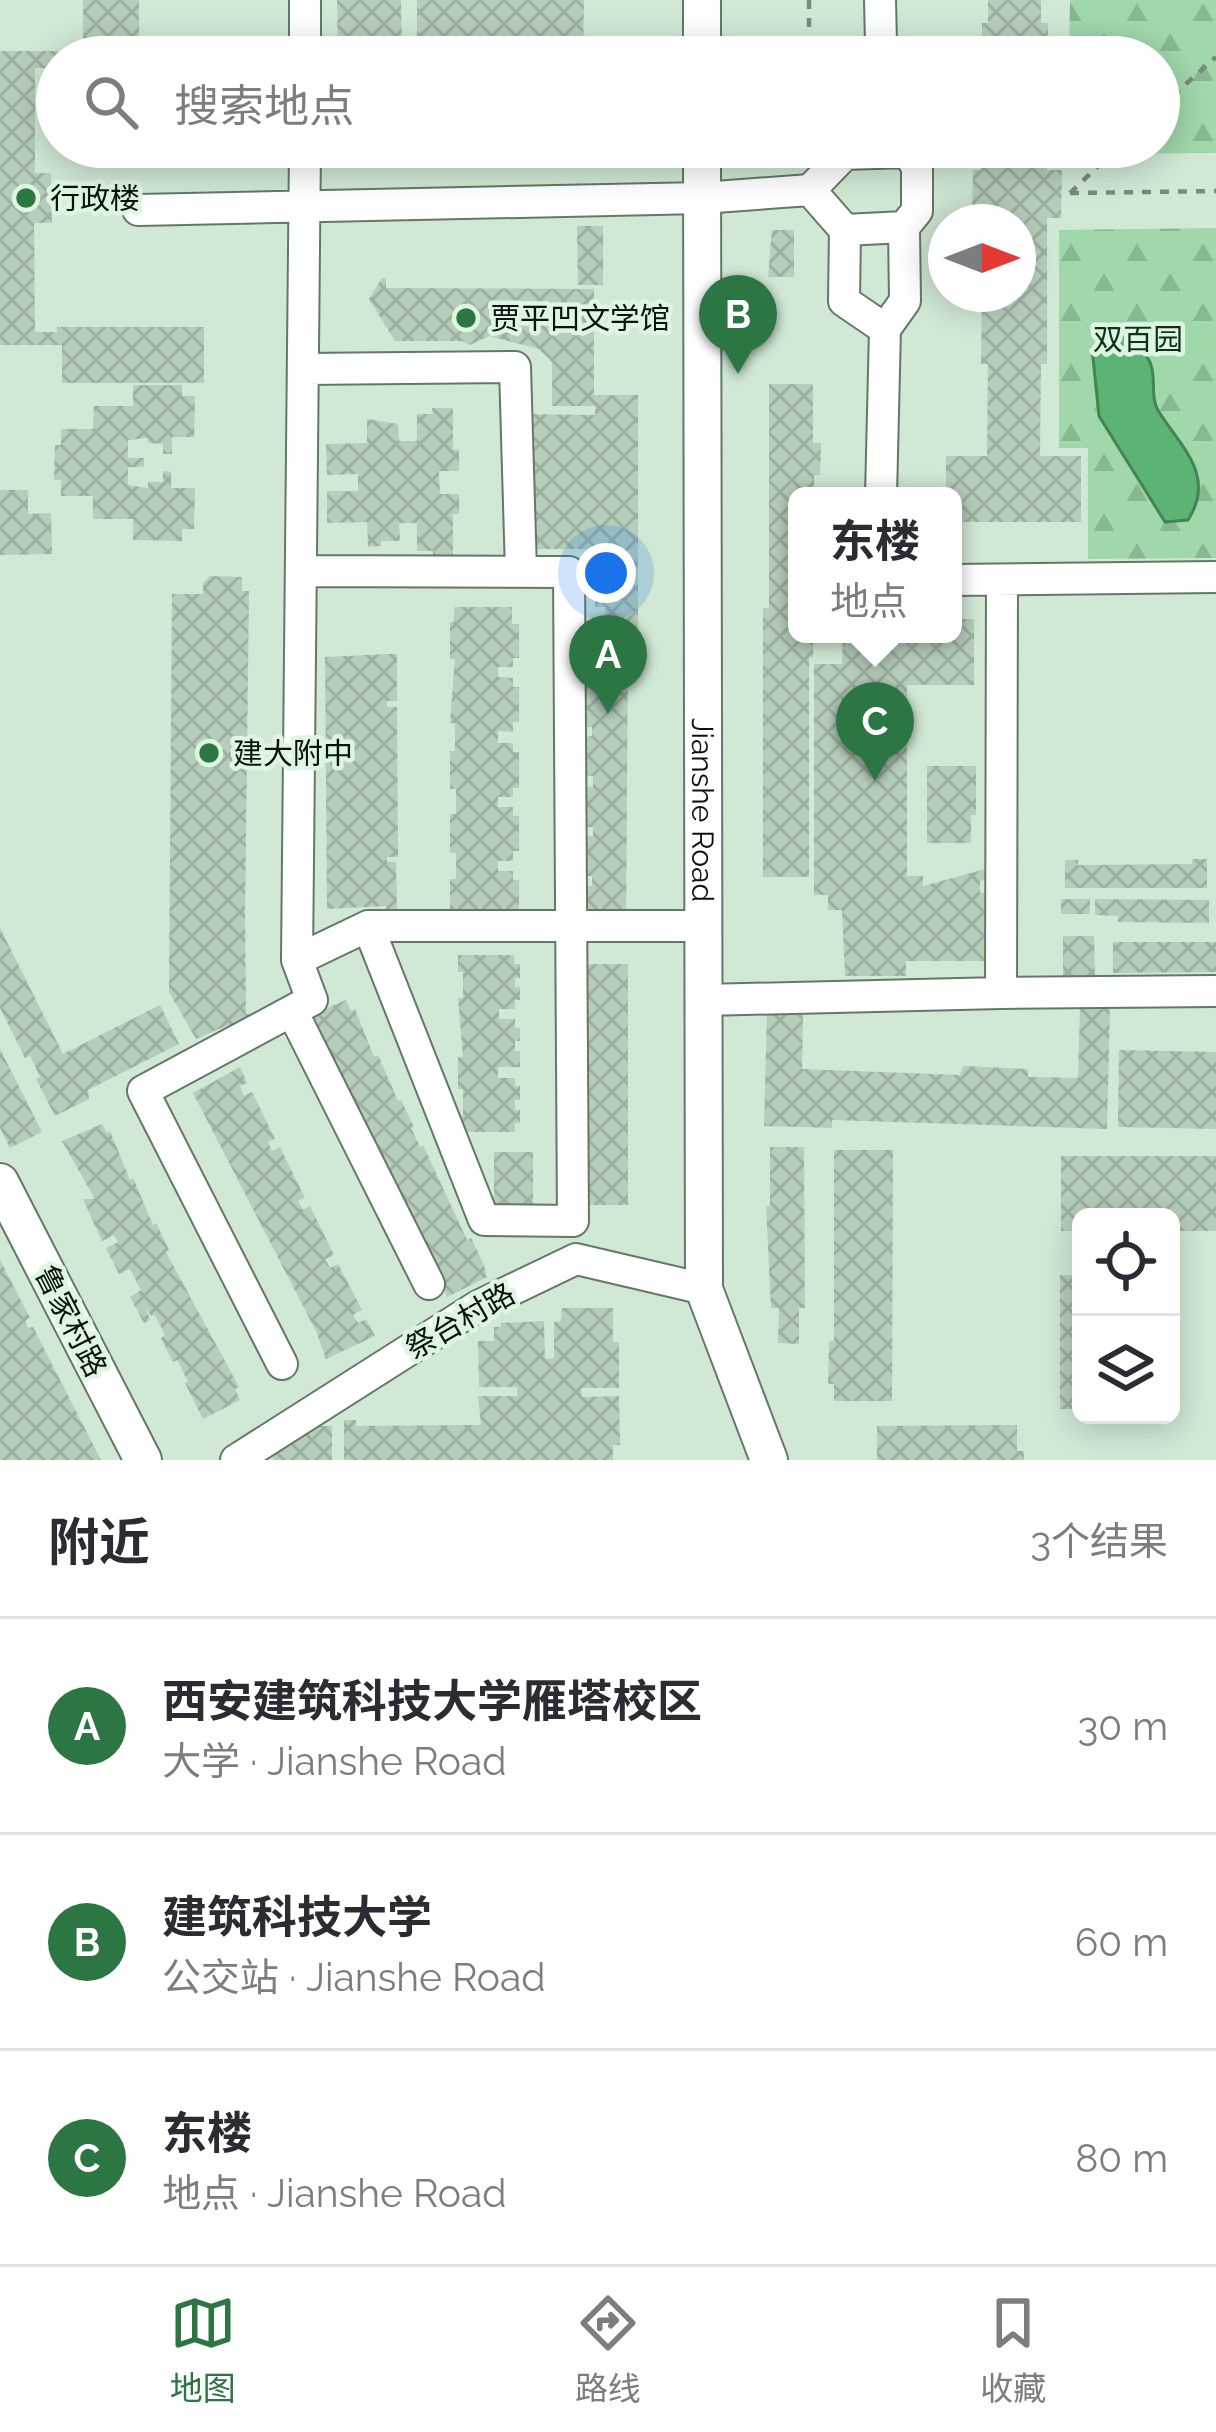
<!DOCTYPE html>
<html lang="zh">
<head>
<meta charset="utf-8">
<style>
	body { margin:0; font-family:Raleway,"Noto Sans SC",sans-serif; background:#f7f7f7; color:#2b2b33 }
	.controls { position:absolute; right:36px; bottom:36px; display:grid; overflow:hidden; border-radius:18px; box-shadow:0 6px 30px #0003 }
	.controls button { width:108px; height:108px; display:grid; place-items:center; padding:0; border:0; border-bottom:3px solid #e1e1e2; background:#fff; color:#2b2b33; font:60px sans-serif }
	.compass { position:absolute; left:928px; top:204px; width:108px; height:108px; border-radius:50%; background:#fff; box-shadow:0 6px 30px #0003; rotate:90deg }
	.you { position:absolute; left:606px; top:573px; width:42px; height:42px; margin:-30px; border:9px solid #fff; border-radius:50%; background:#1a73e8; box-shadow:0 0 0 18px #1a73e833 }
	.badge { display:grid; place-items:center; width:78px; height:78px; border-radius:50%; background:#2c7643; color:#fff; font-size:39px; font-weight:700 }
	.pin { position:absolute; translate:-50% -99px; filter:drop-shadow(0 3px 6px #0008) }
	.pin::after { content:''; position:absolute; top:63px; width:42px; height:36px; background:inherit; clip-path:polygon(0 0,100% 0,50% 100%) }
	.popup { position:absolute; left:788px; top:487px; width:174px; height:156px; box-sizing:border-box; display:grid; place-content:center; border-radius:18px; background:#fff; filter:drop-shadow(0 3px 9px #0005); font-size:39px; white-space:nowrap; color:#7c7c81 }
	.popup b { font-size:45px; color:#2b2b33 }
	.popup::after { content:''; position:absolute; left:50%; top:100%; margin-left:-24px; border:24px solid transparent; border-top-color:#fff }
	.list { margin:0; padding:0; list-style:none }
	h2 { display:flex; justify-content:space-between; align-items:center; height:156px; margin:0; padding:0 48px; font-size:51px }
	h2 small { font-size:39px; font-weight:400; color:#7c7c81 }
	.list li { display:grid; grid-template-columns:78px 1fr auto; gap:36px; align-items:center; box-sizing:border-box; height:216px; padding:0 48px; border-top:3px solid #e1e1e2 }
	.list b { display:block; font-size:45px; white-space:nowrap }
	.list p { margin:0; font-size:39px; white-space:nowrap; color:#7c7c81 }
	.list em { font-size:39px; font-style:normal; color:#7c7c81 }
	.icon { flex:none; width:66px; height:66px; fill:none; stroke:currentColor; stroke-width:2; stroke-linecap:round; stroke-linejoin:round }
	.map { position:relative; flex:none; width:1216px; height:1460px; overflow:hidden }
	.search { position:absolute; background:#fff; box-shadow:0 6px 30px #0003; left:36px; right:36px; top:36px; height:132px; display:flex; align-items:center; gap:30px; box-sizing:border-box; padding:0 42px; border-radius:66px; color:#7c7c81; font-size:45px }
	.sheet { height:804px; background:#fff }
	nav { display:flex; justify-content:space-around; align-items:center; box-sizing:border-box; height:168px; border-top:3px solid #e1e1e2; background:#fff; font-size:33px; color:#7c7c81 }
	nav a { display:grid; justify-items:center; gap:6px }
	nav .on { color:#2c7643 }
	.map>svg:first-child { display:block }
</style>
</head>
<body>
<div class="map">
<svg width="1216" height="1460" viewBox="0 0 1216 1460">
	<defs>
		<pattern id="forest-firs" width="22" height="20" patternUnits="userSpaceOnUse" patternTransform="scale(3)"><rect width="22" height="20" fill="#a0d7ab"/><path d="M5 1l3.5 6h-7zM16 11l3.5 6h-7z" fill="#88b892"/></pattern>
		<pattern id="building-cross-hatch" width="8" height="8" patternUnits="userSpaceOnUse" patternTransform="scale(3)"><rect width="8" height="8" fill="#b7cdbb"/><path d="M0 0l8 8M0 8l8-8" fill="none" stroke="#9cafa0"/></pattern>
	</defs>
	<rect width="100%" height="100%" fill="#d1e8d5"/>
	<path fill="url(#forest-firs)" d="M1070 0H1216V153L1068 154V147H1159V57H1069Z
		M1216 228V558L1088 559V448H1059V230Z"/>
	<path fill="#5bb473" stroke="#438454" stroke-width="3" d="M1126 336C1134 344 1148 354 1151 365 1156 380 1150 399 1159 412 1182 448 1216 476 1188 520L1165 522 1099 416 1092 348Z"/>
	<path fill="url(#building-cross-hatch)" d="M83 0H139V57H57V68H35V173H51L52 223H34L35 332H57V327H204V383H62V345H0V51H83Z
		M337 0H401L402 57H338Z
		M417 0H584L583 57H497L498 39H417Z
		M988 0H1041V23H1048V57H982V23H988Z
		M576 147H602V167H576Z
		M982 147H1048L1047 170H1062L1061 218H1047V364H1041L1040 456H1081V522H953V496H946V456H987L988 364H981L982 294H1018V222H982V218H972L973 170H981Z
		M577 226H603V285H578Z
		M772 230H794V277H768Z
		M382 278H386V288L594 289V395H638V630H628L626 932H574V886H592V876H574V836H593V827H574V787H593V776H574V736H592V727H574V686H592V677H574V631H605V607H595V549H528V414L595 415V406H552V362L539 349 489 336 470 345 462 341H395L369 299Z
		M769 384H813V443H821L820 475H814V496H797V634H813V657H809V877H763V608H769Z
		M133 385H182V396H195L194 437H172V454H163V444L148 443V438L128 440V458H144V467H128V485L148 488V482H163V471L171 472V488H195L194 529H182V541L133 540V519H93V496H61V480H54L55 445H61V429H93L94 406H133Z
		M432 408H453V450L459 449V471H439L440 494H459V514H453V556H433V551H417V523H399L400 541H381V546L368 547 367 522 327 523V491H358V474L327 475 326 444 367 443V419L398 424 399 441H417V414H433Z
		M0 490H28V514L51 513 52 554 0 555Z
		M210 576 242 577V591H249L245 913 246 1014H251V1020L230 1028 228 1025 196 1039 169 992 172 594H203V583Z
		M454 607H512V624H519V658H513V667H498V677L513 678V687H519V722H513V732L498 731V743H513V752H519V788H513V797H498V807H513V816H519V851H513V861H498V871H513V880H519V916L450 917V879H456V853H450V814H456V789H450V751H455V723H450L455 659H450V622H454Z
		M953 619H974V685H907V876H923V886L989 868V878L980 881V893H989V961H906V976H845L842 910H828V895H814V664H842L843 634H953Z
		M386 654H397V701H387V707H397L398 857H387V862H396L397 909H386V906L327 909 325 657Z
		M927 766H976V815H971V843H927Z
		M1192 859H1207V888H1065V860H1078V865L1192 864Z
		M1061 899H1090V914H1061Z
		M1095 899 1209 900V923L1118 922V916L1095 915Z
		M0 928 63 1054 160 1005 179 1044 88 1090 89 1099 55 1116 36 1079 40 1077 30 1055 25 1058 0 1008Z
		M1063 936H1094L1095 981H1063Z
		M1113 942H1216V972L1113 973Z
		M458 955H514V964H520V978H515V987H520V1000H515V1009H499V1019H515V1028H520V1041H515V1051H520V1067H498V1078H515V1086H520V1100H515V1110H520V1123H515V1132H458V1116H463V1089H458V1057H463L458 998H463V972H458Z
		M576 964H628V1205H576Z
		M346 1000 351 1011 355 1009 374 1057 378 1055 398 1101 401 1100 414 1127 411 1128 420 1147 423 1145 467 1240 471 1238 484 1265 487 1277 447 1297 439 1271 383 1169 387 1167 382 1155 376 1144 371 1147 330 1053 325 1056 306 1017Z
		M1080 1006 1110 1007 1107 1129 832 1120V1128L764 1126 767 1014 803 1015 802 1069 960 1075 963 1066 1028 1069V1077L1078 1078Z
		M0 1049 42 1132 10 1148 0 1128Z
		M1119 1050 1216 1052V1129L1118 1127Z
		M240 1067 247 1083 240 1086 244 1096 252 1092 275 1139 268 1142 272 1151 280 1147 305 1198 298 1201 303 1210 310 1206 334 1255 325 1259 330 1268 338 1264 362 1310 353 1315 358 1323 366 1319 375 1336 326 1359 317 1333 193 1093Z
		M102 1124 107 1133 110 1131 130 1180 133 1178 153 1225 156 1223 169 1250 166 1252 239 1387 235 1389 240 1400 203 1419 185 1383 188 1382 181 1367 177 1360 173 1362 161 1338 165 1335 155 1315 151 1316 145 1306 150 1320 144 1323 130 1297 141 1290 130 1269 119 1274 106 1248 118 1242 114 1235 102 1241 83 1199H95L62 1141Z
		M770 1147H804L805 1308H799V1344L778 1343 779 1308H771L766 1206H770Z
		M834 1150H893L892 1401H834V1384H828L829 1341H834Z
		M494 1152H533V1216H494Z
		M1061 1156H1216V1231H1171V1217H1081V1231H1061Z
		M0 1260 30 1318 25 1321 28 1328 33 1327 101 1460H0Z
		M1060 1275H1081V1409H1060Z
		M562 1308H613V1342H619V1388H581L582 1397 619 1396 620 1445H613V1460H344V1420H356V1426L481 1425 478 1396H517V1387H479L478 1341H494V1327H501V1323L544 1321 545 1359 554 1358V1322L561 1321Z
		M1017 1425V1451H1024V1460H877V1426Z
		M289 1426H332V1460H273V1438Z"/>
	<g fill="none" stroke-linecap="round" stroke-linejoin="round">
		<defs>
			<path id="minor" d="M305 57V0
				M865 57 881 43 880 0
				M845 154 906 152
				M810 190 845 230 844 301 885 329 881 496
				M138 210 702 198 810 190 845 154V147
				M845 230 904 227
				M885 329 905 301 904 227 917 211V168L906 147
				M304 369 515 367 521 572
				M302 571 569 572 573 1221 484 1220 368 926
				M953 580 1216 577
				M1002 580 1001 993 1216 991
				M297 960 368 926H704
				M704 1000 1001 993
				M292 1011 429 1284
				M282 1364 143 1091 312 1000 297 960 305 147
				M236 1460 478 1306 576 1259 704 1289"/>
			<g id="tertiary">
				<path d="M702 0V57"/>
				<path id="s1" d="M702 147 704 1289 769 1460"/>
				<path d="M0 1182 143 1460"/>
			</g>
		</defs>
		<use href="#minor" stroke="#647868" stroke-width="34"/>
		<use href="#tertiary" stroke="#647868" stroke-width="40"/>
		<path stroke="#7a8a7d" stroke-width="4.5" stroke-dasharray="9 9" stroke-linecap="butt" d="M809 0V57
			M1159 108 1216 57
			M1070 193 1216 191
			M1070 193 1118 147"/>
		<use href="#minor" stroke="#fff" stroke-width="30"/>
		<use href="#tertiary" stroke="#fff" stroke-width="36"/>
	</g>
	<g fill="#2c7643" stroke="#def5e2" stroke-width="4.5">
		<circle cx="26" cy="198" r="12"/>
		<circle cx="466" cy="318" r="12"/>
		<circle cx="209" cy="753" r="12"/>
	</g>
	<g text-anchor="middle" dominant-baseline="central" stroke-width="9" stroke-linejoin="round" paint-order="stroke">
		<g font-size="30" fill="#0b130d" stroke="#def5e2" text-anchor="start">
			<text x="50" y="198">行政楼</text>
			<text x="490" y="318">贾平凹文学馆</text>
			<text x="233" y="753">建大附中</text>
		</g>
		<g font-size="30" fill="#0c3218" stroke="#def5e2">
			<text x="1138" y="339">双百园</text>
		</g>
		<g font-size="30" fill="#0b130d" stroke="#def5e2">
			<text stroke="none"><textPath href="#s1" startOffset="663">Jianshe Road</textPath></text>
			<text transform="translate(71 1321) rotate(63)">鲁家村路</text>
			<text transform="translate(460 1321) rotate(-30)">祭台村路</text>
		</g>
	</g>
</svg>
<div class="controls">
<button><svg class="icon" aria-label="locate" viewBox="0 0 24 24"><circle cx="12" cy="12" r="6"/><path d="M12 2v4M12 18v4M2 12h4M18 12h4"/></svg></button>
<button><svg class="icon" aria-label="layers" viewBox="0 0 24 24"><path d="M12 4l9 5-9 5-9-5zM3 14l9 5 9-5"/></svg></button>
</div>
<svg class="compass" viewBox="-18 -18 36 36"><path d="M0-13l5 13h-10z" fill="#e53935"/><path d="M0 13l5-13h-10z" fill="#7c7c81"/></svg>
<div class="you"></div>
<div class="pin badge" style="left:608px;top:714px">A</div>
<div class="pin badge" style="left:738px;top:374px">B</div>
<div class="pin badge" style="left:875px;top:781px">C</div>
<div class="popup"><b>东楼</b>地点</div>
<div class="search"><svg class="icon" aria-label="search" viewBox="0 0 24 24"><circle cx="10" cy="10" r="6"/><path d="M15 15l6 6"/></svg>搜索地点</div>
</div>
<section class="sheet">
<h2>附近<small>3个结果</small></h2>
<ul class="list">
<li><span class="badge">A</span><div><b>西安建筑科技大学雁塔校区</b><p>大学 · Jianshe Road</p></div><em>30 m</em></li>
<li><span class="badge">B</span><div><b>建筑科技大学</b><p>公交站 · Jianshe Road</p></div><em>60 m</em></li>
<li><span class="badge">C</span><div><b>东楼</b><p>地点 · Jianshe Road</p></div><em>80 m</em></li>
</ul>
</section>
<nav>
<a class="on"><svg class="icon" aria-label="map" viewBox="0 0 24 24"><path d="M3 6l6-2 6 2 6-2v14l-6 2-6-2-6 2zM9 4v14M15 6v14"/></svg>地图</a>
<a><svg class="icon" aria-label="directions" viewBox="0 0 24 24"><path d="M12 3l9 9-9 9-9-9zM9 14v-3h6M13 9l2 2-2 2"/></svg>路线</a>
<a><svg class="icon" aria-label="saved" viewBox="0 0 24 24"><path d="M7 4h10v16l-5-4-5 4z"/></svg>收藏</a>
</nav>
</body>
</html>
